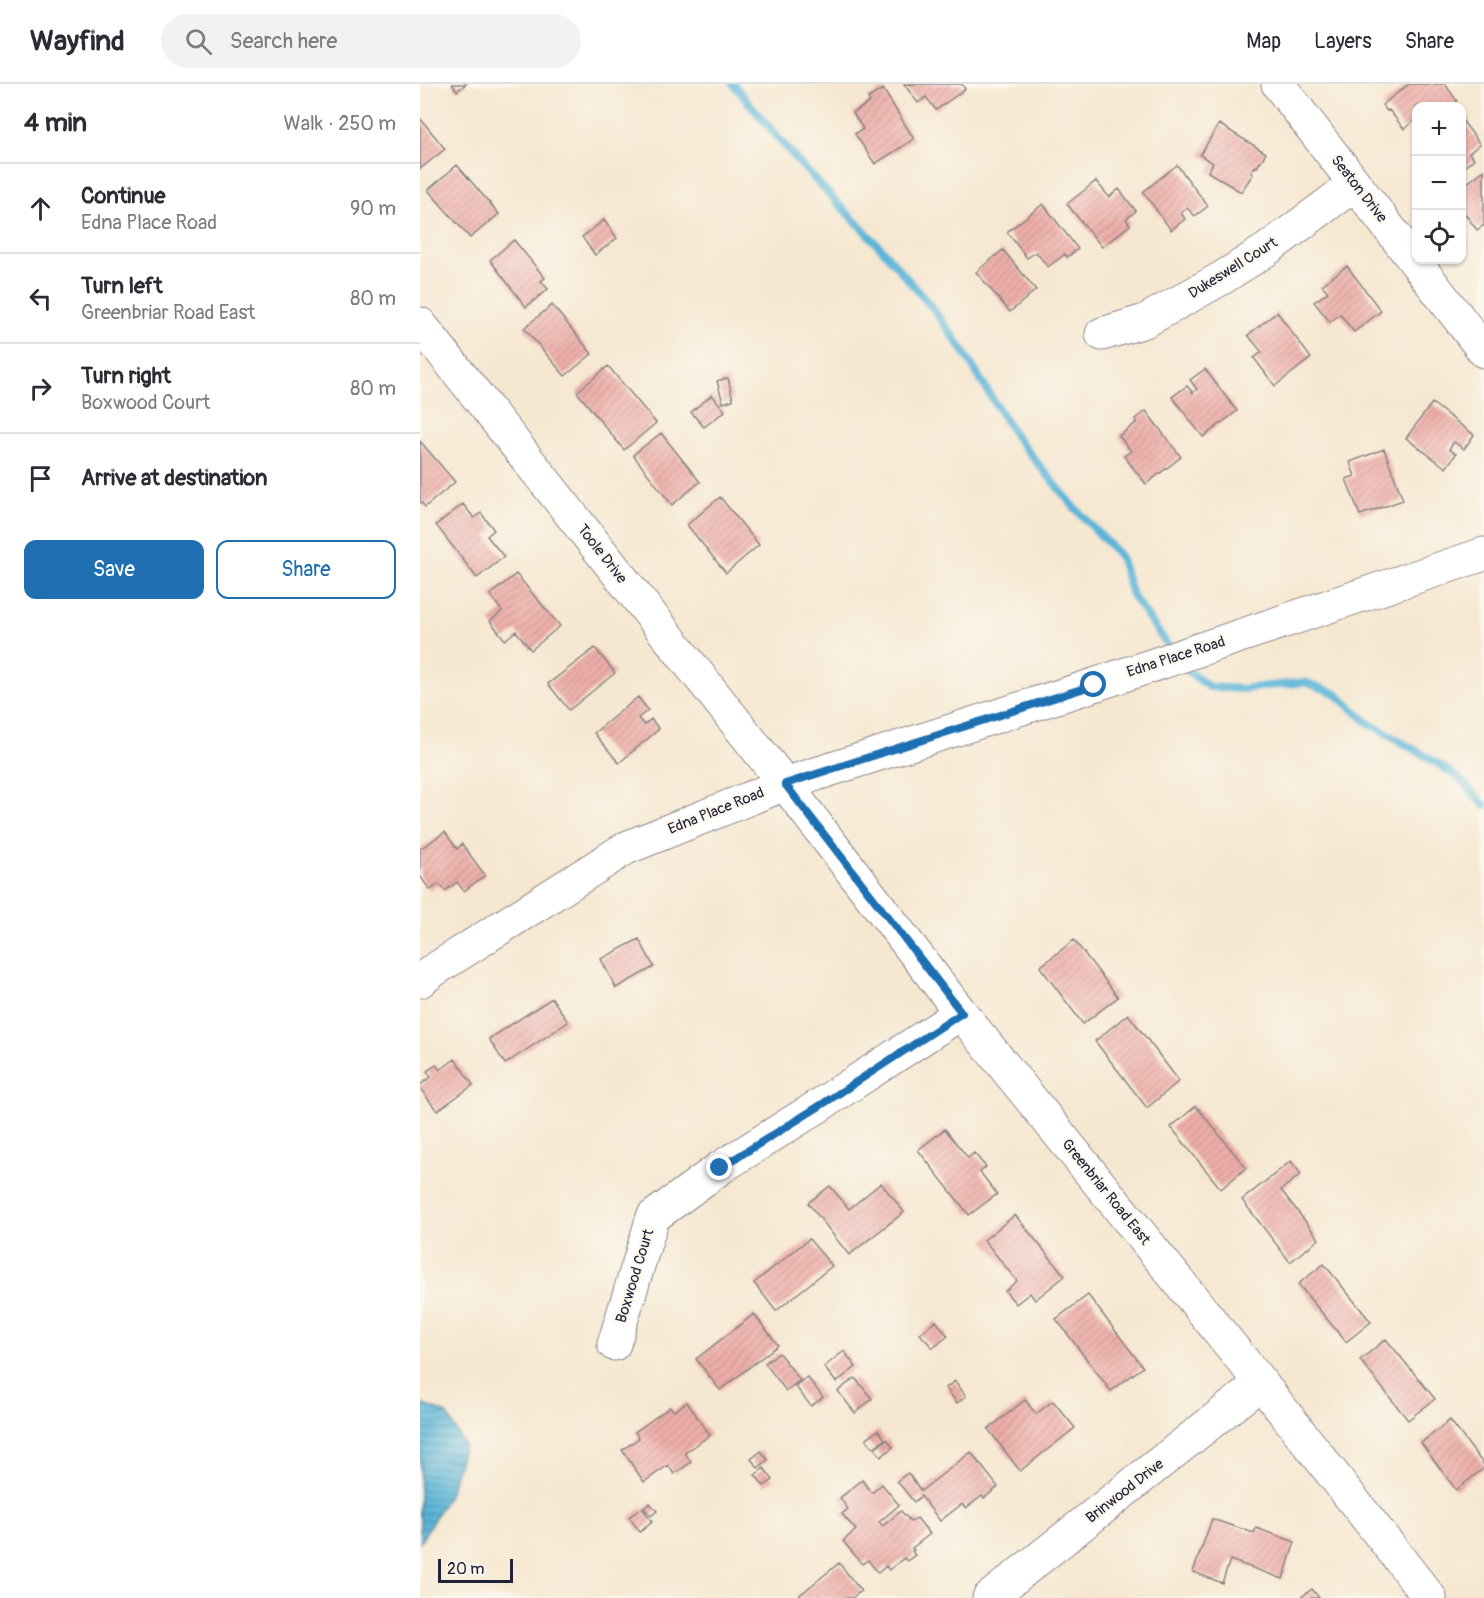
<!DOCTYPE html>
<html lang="en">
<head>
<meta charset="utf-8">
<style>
	body { margin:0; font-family:Pangolin,sans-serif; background:#f2f2f3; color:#2b2b33 }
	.controls { position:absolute; right:18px; top:18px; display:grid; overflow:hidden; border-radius:12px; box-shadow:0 2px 4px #0004 }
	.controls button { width:54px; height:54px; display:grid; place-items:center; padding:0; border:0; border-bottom:2px solid #e1e1e2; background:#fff; color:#2b2b33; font:30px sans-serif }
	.scale { position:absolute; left:18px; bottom:15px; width:75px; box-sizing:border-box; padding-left:6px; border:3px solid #22223b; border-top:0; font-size:16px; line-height:21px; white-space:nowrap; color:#22223b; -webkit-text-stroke:4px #fbf7ec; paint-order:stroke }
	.stop { position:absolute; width:18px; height:18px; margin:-14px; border:4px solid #1f6fb2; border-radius:50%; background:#fff }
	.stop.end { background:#1f6fb2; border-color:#fff; box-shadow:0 2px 6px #0008 }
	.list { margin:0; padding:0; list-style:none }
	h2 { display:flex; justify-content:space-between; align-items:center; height:78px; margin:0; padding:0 24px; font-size:26px }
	h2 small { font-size:20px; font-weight:400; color:#7c7c81 }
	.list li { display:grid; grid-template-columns:39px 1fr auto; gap:18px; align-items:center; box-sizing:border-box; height:90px; padding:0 24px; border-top:2px solid #e1e1e2 }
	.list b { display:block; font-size:22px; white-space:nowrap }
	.list p { margin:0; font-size:20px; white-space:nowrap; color:#7c7c81 }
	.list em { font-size:20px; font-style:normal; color:#7c7c81 }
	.actions { display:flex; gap:12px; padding:18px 24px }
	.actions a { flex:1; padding:14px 0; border:2px solid #1f6fb2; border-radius:12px; text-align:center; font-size:21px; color:#1f6fb2 }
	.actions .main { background:#1f6fb2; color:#fff }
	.icon { flex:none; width:33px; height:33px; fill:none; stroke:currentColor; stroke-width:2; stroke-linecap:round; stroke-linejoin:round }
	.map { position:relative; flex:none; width:1064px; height:1514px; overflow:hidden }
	header { display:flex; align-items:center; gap:36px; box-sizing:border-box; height:84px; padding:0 30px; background:#fff; border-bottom:2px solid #e1e1e2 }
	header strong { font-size:28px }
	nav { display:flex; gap:33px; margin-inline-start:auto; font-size:21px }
	.search { width:420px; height:54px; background:#f2f2f3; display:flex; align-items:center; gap:15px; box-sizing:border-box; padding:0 21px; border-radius:33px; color:#7c7c81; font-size:22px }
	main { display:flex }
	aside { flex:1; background:#fff }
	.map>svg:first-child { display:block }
</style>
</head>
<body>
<header>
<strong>Wayfind</strong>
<div class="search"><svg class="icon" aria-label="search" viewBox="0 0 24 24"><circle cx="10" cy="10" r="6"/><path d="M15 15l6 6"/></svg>Search here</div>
<nav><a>Map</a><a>Layers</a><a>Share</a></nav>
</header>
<main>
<aside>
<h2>4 min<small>Walk · 250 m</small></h2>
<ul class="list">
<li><svg class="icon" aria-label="ahead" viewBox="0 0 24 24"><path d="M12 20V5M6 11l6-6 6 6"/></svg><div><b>Continue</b><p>Edna Place Road</p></div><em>90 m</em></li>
<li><svg class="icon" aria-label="left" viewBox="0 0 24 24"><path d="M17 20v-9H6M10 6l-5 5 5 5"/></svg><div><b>Turn left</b><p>Greenbriar Road East</p></div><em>80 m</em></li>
<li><svg class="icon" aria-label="right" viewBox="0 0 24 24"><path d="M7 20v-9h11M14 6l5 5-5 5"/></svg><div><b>Turn right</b><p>Boxwood Court</p></div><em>80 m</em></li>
<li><svg class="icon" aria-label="arrive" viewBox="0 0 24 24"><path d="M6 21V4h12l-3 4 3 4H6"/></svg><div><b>Arrive at destination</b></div></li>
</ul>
<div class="actions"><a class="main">Save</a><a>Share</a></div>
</aside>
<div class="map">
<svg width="1064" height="1514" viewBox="0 0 1064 1514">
	<defs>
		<pattern id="water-rules" width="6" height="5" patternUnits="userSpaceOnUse" patternTransform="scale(1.5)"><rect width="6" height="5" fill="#5ab5d8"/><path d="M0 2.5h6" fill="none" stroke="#4a93b0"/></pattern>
		<pattern id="building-hatch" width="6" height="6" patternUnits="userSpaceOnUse" patternTransform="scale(1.5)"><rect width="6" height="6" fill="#edaea8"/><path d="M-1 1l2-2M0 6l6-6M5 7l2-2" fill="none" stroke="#cb9592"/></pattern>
	</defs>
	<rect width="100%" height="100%" fill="#fbf7ec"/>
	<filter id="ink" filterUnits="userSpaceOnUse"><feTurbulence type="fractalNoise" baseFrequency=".0167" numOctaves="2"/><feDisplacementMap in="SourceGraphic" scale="12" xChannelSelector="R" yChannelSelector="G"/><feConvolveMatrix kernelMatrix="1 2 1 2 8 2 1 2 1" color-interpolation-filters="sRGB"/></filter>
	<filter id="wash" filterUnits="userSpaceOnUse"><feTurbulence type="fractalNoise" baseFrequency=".008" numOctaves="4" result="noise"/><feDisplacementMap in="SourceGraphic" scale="24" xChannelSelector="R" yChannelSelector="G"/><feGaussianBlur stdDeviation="1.35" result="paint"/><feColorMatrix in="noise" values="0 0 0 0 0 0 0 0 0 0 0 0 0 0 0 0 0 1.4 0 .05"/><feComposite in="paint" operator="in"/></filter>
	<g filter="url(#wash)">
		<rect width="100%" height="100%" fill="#f6e7d0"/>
		<path fill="url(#water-rules)" stroke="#3e6c8a" stroke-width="1.5" d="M0 1319 27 1330 44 1361 30 1408 0 1459Z"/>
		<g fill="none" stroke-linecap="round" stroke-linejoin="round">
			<path stroke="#5ab5d8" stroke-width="8" d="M313 0 382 82 461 164 514 226 542 265 595 352 655 424 700 472 712 511 752 567
				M761 580 764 584 789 603 821 605 885 598 915 609 947 638 1012 676 1039 694 1064 721"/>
		</g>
		<g id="blocks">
			<path fill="url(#building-hatch)" d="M32 0H46L37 7Z
				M484 0H542L545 5 516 26 506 13 498 19Z
				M989 0H1025L1037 17 1029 22H996V35L984 45 969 26 967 27 962 21Z
				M463 5 494 55 455 80 435 50 443 45 433 29 450 18 448 14Z
				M0 34 25 65 0 85Z
				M1042 36 1060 60 1049 69 1054 75 1042 85Z
				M799 40 846 69 837 83 835 82 831 89 833 90 821 108 788 88 793 79 780 71Z
				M37 81 79 130 50 154 8 106Z
				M757 81 788 122 775 132 767 124 761 129 765 135 751 146 723 108Z
				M1064 86V141L1057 146 1042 126V103Z
				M676 97 689 113 699 105 716 127 706 135 710 141 682 163 647 120Z
				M623 120 658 165 647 173 645 170 628 183 616 168 607 174 587 148Z
				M184 136 197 154 175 171 162 153Z
				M94 156 125 194 121 197 128 205 106 223 70 176Z
				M583 166 616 206 590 228 556 188Z
				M927 182 961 227 934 248 920 230 910 238 894 218 908 208 902 201Z
				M132 221 172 270 145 292 104 244Z
				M857 228 891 274 855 302 834 274 842 268 828 251Z
				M188 282 236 339 204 366 157 308Z
				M785 285 817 327 783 353 752 313 767 302 773 309 777 305 770 296Z
				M308 294 313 316 303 319 297 297Z
				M292 311 305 327 284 343 271 328Z
				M1012 319 1054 351 1044 365 1034 358 1029 365 1036 370 1026 384 986 354Z
				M726 327 761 373 726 400 704 372 711 367 699 352 717 338 715 335Z
				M241 349 280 398 252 421 213 371Z
				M0 357 35 398 5 423 0 417Z
				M964 365 983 416 940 431 926 395 935 392 930 378Z
				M300 413 339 461 306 489 267 441Z
				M43 420 54 434 61 429 74 446 67 452 84 473 57 494 16 441Z
				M96 490 140 542 111 566 96 547 85 556 70 537 82 527 70 511Z
				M175 564 195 589 149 626 128 600Z
				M218 613 228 626 218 634 224 641 231 635 239 645 199 679 174 649Z
				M25 748 37 765 42 760 65 791 44 807 37 798 25 807 19 800 10 806 0 792V765Z
				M219 855 234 883 196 904 181 875Z
				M654 856 698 913 663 940 620 883Z
				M132 914 148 938 85 980 69 955Z
				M708 930 759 997 727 1024 675 957Z
				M35 975 53 1001 17 1027 0 1004V1001L11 993 7 987 16 981 20 986Z
				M776 1022 826 1084 801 1105 751 1043Z
				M525 1045 548 1074 554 1069 566 1083 560 1088 577 1110 549 1131 498 1066Z
				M871 1077 881 1090 861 1106 899 1155 870 1178 822 1116Z
				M461 1099 484 1128 429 1171 388 1119 410 1102 429 1125Z
				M595 1131 645 1192 615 1216 610 1209 596 1220 585 1207 597 1197 564 1156Z
				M389 1155 412 1182 356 1227 334 1199Z
				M904 1180 951 1238 926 1258 878 1200Z
				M668 1211 723 1283 691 1307 636 1235Z
				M334 1230 358 1261 300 1306 276 1275Z
				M516 1237 528 1252 513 1264 500 1250Z
				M966 1255 1015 1315 988 1336 940 1276Z
				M424 1267 436 1283 416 1298 404 1283Z
				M359 1269 380 1296 366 1307 345 1279Z
				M387 1293 403 1313 391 1322 375 1302Z
				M435 1294 452 1315 435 1329 418 1307Z
				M535 1297 546 1312 537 1319 526 1304Z
				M605 1316 616 1330 633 1317 655 1344 600 1387 568 1345Z
				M267 1318 290 1351 265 1369 271 1378 254 1390 248 1381 224 1398 202 1366 219 1354 215 1348 250 1323 254 1327Z
				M1030 1336 1064 1381V1384L1036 1406 1001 1359Z
				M458 1346 465 1355 453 1364 446 1355Z
				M467 1355 473 1363 461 1373 455 1365Z
				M341 1367 348 1376 338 1384 331 1375Z
				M551 1368 578 1403 564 1414 562 1412 546 1424 542 1420 520 1437 501 1412 494 1418 477 1397 488 1389 501 1407Z
				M344 1384 353 1396 344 1402 335 1391Z
				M442 1396 452 1409 462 1400 479 1421 459 1438 463 1442 481 1427 491 1438 497 1434 510 1450 492 1464 494 1466 492 1467 495 1471 487 1477 484 1474 469 1486 466 1482 458 1489 448 1476 442 1480 423 1457 436 1446 422 1430 428 1425 420 1414Z
				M230 1419 237 1427 231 1432 224 1424Z
				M222 1424 232 1438 220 1448 209 1433Z
				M792 1435 834 1449 836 1444 875 1458 863 1495 810 1476 802 1499 773 1488Z
				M419 1479 441 1507 432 1514H376Z
				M892 1505 899 1514H880Z"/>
		</g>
	</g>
	<g filter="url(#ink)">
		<use href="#blocks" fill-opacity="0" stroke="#8c8486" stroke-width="1.5"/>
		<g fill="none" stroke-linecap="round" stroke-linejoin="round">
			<defs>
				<path id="minor" d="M858 0 1064 267
					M0 240 365 700 541 929 841 1299 1010 1514
					M682 250 725 237 802 194 846 166 935 100
					M0 897 14 886 206 764 365 700 674 601 1064 470
					M194 1260 233 1133 300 1084 397 1023 541 929
					M569 1514 841 1299"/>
			</defs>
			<use href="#minor" stroke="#8c8486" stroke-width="35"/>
			<use href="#minor" stroke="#fff" stroke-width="33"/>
		</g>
	</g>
	<g fill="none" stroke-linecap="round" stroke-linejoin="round" filter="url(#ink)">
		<path stroke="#1f6fb2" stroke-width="8" d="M300 1084 398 1023 542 929 365 700 674 601"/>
	</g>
	<g text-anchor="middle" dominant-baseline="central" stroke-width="4.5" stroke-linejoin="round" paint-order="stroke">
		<g font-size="15" fill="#22223b" stroke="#fbf7ec">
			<text transform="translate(939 105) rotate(52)">Seaton Drive</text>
			<text transform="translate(813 184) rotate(-32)">Dukeswell Court</text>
			<text transform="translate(182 470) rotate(52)">Toole Drive</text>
			<text transform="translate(756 573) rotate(-18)">Edna Place Road</text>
			<text transform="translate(296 727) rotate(-22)">Edna Place Road</text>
			<text transform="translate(686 1108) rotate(51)">Greenbriar Road East</text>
			<text transform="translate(215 1192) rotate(-73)">Boxwood Court</text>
			<text transform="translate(705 1407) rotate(-38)">Brinwood Drive</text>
		</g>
	</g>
</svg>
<div class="controls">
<button>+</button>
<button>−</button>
<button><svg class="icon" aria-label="locate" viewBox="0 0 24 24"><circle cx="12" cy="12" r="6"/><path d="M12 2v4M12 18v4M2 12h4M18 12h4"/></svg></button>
</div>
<div class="scale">20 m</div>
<div class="stop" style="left:674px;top:601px"></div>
<div class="stop end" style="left:300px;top:1084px"></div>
</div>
</main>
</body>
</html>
